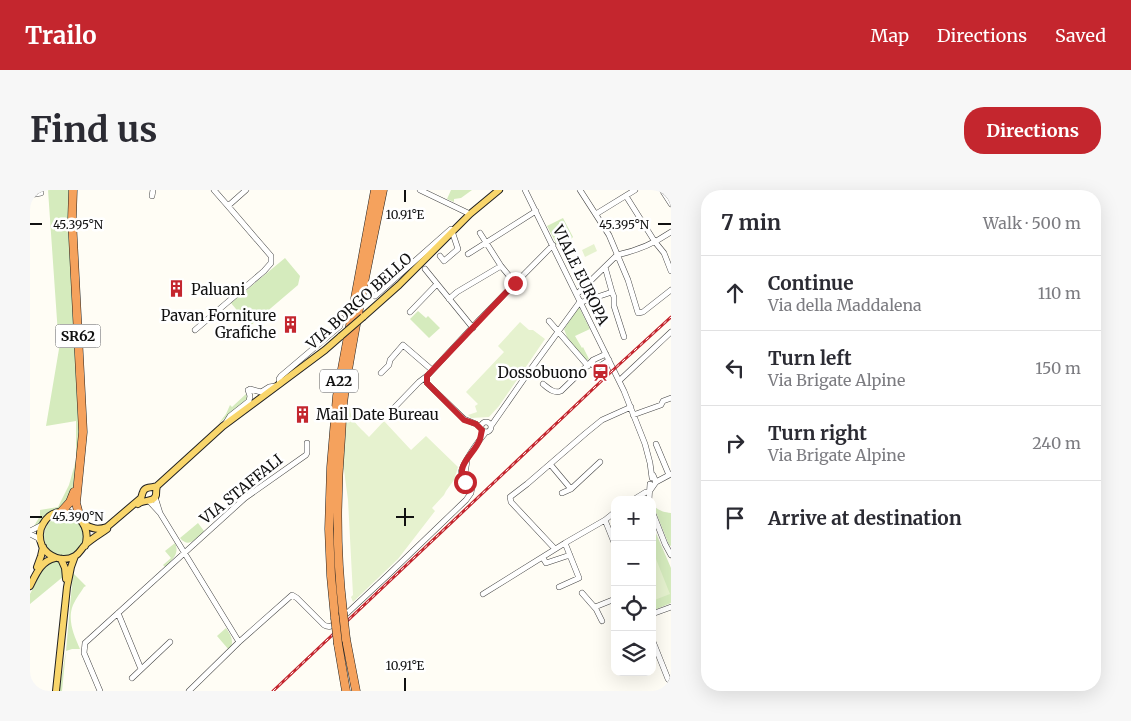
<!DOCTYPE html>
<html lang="en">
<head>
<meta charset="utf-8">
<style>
	body { margin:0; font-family:Merriweather,serif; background:#f7f7f7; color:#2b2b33 }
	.controls { position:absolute; right:15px; bottom:15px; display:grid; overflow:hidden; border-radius:10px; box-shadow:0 5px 20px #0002 }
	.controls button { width:45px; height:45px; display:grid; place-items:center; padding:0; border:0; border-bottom:1px solid #e1e1e2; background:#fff; color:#2b2b33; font:25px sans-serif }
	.stop { position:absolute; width:15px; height:15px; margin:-11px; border:4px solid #c4262e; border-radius:50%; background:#fff }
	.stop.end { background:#c4262e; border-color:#fff; box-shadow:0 1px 5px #0008 }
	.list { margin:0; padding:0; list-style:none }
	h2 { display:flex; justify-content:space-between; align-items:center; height:65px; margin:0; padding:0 20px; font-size:21px }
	h2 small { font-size:16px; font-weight:400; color:#7c7c81 }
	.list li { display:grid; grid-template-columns:32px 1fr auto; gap:15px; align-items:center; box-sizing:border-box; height:75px; padding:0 20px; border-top:1px solid #e1e1e2 }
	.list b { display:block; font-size:19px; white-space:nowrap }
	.list p { margin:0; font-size:16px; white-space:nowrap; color:#7c7c81 }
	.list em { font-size:16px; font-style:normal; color:#7c7c81 }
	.icon { flex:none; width:28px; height:28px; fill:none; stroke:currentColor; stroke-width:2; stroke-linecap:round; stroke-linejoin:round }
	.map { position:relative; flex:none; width:641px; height:501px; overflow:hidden; border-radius:20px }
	header { display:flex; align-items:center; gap:30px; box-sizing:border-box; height:70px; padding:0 25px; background:#c4262e; color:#fff }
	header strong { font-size:24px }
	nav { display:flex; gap:28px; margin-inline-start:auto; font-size:18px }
	.intro { display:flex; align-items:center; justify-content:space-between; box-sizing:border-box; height:120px; padding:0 30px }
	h1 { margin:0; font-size:35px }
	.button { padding:12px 22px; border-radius:20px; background:#c4262e; color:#fff; font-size:18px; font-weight:700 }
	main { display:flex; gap:30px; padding:0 30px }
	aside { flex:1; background:#fff; border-radius:20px; box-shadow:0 5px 20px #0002 }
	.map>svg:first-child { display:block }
</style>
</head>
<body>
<header>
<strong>Trailo</strong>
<nav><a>Map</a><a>Directions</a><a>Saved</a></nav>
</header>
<div class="intro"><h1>Find us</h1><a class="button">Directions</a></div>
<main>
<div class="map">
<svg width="641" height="501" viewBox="0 0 641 501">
	<rect width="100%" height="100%" fill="#fffdf5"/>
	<path fill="#d5ebbd" d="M18 0H39L40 49 50 229 49 271 44 296 39 310 35 316 8 335 4 336 10 326V320L28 317 39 295 46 270V231L16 236 29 159Z
		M421 0H442L431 8 424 9V12L417 9Z
		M533 28 543 47 542 48 527 55 517 36Z
		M255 68 270 86 268 95 220 136 201 113Z
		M549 117 560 139 545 146 552 158 553 157 559 169 555 171 537 147 534 139Z
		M388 121 396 128 398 126 410 138 399 148 380 129Z
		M216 204 217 208 216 212 189 233 196 224 200 215 202 217Z
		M623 315C629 321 633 322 641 323V356L639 355Z
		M14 346a20 20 0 1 1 40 0a20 20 0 1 1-40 0Z
		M168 333 174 341C167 348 159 359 150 348Z
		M622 334 641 378V413L622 421Z
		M145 353C150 364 142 370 135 377L133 375 141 368 135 361Z
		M24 370C34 373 33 376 34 386L0 414V404L12 381 17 373Z
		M43 383 56 396 54 397C51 402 46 408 43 415 37 430 44 445 50 459H42L36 461 32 501H29L36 461Z
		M196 438C201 445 205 452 199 460L187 446Z"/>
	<path fill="#e6f2cf" d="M564 54 567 61 555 67 552 60Z
		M490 132 499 140H503L515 149 469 216 459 227 441 228 438 225 447 222 445 216 448 214 436 202 474 162 468 156Z
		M320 218C320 231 331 238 339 247L354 231 381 260 396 246 428 277 424 290 416 301 414 305 402 318 405 321 368 369 323 412 321 407 323 405 318 310 314 280 310 277 316 221Z
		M626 369 640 404 622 411V370Z"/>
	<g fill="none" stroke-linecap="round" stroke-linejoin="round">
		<defs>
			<path id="minor" d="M184 0 198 16
				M390 0 440 24
				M495 0 594 201 615 254 620 273 622 288
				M550 0 579 45 598 90 608 123 613 122 641 100
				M632 0 641 14
				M0 5 11 3V0
				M122 6 123 0
				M596 6 625 52 634 63 641 81
				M566 24 605 0
				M450 43 471 76 485 93
				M438 64 506 21
				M587 65C606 61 625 53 641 42
				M410 66 414 71 428 59 422 41
				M395 79 443 138
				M582 102 584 107V116L594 147
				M547 104 587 65
				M345 106 421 39 423 40
				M419 109 427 102 471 76
				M380 122 407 94
				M519 131 558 176
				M165 140 234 81 241 73V66L198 16 216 0
				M563 170V175L567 178 579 170
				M351 183 359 175 360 170 373 155 402 180
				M397 186V193L400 196 434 229 446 234 451 238
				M590 190 641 142
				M250 194 249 189 251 186 310 136 311 128
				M513 194C518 198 524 204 531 201L563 170 576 164
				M220 199 231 202 239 197 245 196
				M362 220 389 192 397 186 450 129 523 55
				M603 225 631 215 633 211 641 208
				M451 237a5 5 0 1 1 10 0a5 5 0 1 1-10 0Z
				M195 234 200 226 219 211 220 206 218 200
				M461 236 498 183 549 113 582 102 575 77
				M626 254 639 285
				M520 274 541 299
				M626 292 641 284
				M438 302C438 294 432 291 431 284 430 276 450 249 456 242
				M619 302 626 292 623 285
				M532 303 541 299 570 272
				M603 310 616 302H619
				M619 310 620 294
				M119 311 130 323 125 307
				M622 321 635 354 641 365
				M130 323 209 452
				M575 330 585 355
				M0 341 12 335
				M0 344 8 348 10 351
				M525 359 481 312 480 307 497 294 556 243 572 230 601 217
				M513 368 516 373 540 365
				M529 397 549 388 535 353
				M552 403 566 419 572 431
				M453 404 535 353 575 330 585 322
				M565 417 585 409
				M88 423 111 479
				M622 424 641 417
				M313 427 358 385 436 310 441 303 442 297 440 291 435 283 437 271
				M622 449 638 489 641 492
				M102 488 140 452
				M70 501 54 463 55 453 215 308 276 265 277 263V253
				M159 501 209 452 262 405 267 408 294 435C299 438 302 436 306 433"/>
			<path id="major" d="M333 127 369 95 440 24 469 0
				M108 314C114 309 124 313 126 305 126 302 126 299 127 296
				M54 334C62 339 68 340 77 337L111 308C112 306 112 304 113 302 115 296 123 298 127 296L193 236 295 160 311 146
				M55 356C65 327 27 308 13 334 9 340 9 349 12 356 18 367 33 373 45 366 50 363 51 359 55 355 61 349 70 344 77 339
				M31 369 35 378 36 389
				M7 377 11 366 13 357
				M0 396C6 384 11 371 25 368
				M26 501 37 397 41 377 45 366"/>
			<path id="highway" d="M43 0 42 29 53 242 46 313 50 328
				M31 322 40 312 44 302
				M313 422C306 363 306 306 311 247 312 233 312 219 314 206 324 136 339 68 353 0
				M305 428 301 386 299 339 301 277 307 206 345 0
				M316 449 326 501
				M308 454 316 501"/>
		</defs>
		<use href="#minor" stroke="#444" stroke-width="6"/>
		<use href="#major" stroke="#222" stroke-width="8"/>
		<use href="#highway" stroke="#222" stroke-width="9"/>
		<use href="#minor" stroke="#fff" stroke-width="5"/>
		<use href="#major" stroke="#f9d66b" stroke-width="6"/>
		<use href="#highway" stroke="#f5a25d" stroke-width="8"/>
		<defs>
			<path id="rail" d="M243 501 582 181 641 127"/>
		</defs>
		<use href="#rail" stroke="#c4262e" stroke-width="3"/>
		<use href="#rail" stroke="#fff" stroke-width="1" stroke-dasharray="4" stroke-linecap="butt"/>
		<defs>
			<path id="major-bridge" d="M311 146 333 127"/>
			<path id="highway-bridge" d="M313 422 316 449
				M305 428 308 454"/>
		</defs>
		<use href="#major-bridge" stroke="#222" stroke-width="8" stroke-linecap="butt"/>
		<use href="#highway-bridge" stroke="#222" stroke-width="9" stroke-linecap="butt"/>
		<use href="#major-bridge" stroke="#f9d66b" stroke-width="6"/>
		<use href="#highway-bridge" stroke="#f5a25d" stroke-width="8"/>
	</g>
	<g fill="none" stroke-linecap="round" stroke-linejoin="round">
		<path stroke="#c4262e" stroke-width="6" d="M435 292C424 275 445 264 450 249 451 246 451 243 452 240L446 234 434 230 397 193V186L485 93"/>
	</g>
	<path fill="none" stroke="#111" stroke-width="2" d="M375 0V12M0 34H12M628 34H641M375 318V336M0 327H12M366 327H384M375 488V501"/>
	<defs>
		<symbol id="building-bare" viewBox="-9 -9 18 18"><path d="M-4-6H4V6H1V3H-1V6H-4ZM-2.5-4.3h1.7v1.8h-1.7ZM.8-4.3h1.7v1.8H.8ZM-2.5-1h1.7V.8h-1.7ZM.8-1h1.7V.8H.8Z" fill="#c4262e" stroke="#fff" stroke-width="2.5" paint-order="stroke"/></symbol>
		<symbol id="station-bare" viewBox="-9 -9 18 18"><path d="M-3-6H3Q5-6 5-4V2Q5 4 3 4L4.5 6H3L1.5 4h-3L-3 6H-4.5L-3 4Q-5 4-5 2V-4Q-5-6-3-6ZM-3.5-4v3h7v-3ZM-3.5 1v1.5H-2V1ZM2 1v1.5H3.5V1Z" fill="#c4262e" stroke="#fff" stroke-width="2.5" paint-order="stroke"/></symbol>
	</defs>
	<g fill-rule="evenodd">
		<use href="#building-bare" x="134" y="86" width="25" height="25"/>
		<use href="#building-bare" x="248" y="122" width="25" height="25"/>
		<use href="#station-bare" x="558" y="170" width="25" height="25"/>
		<use href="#building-bare" x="260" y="212" width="25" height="25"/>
	</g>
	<g text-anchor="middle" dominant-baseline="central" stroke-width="5" stroke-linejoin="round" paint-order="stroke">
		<g fill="#fff" stroke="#585858" stroke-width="1">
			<rect x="25.5" y="134.5" width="45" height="23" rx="4"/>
			<rect x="290" y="179.5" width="38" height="23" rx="4"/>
		</g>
		<g font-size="14" font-weight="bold" fill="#111">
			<text x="48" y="146">SR62</text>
			<text x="309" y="191">A22</text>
		</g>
		<g font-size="15" fill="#111" stroke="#fff">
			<text transform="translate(551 85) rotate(64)">VIALE EUROPA</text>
			<text transform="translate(329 111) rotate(-42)">VIA BORGO BELLO</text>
			<text transform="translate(211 299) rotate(-39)">VIA STAFFALI</text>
		</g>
		<g font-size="15" fill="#111" stroke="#fff" text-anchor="start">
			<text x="161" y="99">Paluani</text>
			<text x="246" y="125" text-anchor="end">Pavan Forniture<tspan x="246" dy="17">Grafiche</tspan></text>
			<text x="557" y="182" text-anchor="end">Dossobuono</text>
			<text x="286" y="224">Mail Date Bureau</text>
		</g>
	</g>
	<g font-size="12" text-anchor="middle" fill="#111" stroke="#fff" stroke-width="5" stroke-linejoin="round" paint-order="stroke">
		<text x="375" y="29">10.91°E</text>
		<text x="48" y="39">45.395°N</text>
		<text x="594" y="39">45.395°N</text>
		<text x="48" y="331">45.390°N</text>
		<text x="375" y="480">10.91°E</text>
	</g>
</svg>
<div class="controls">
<button>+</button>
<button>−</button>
<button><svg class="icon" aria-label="locate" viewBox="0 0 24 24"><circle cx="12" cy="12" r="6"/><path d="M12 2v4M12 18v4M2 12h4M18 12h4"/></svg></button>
<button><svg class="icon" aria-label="layers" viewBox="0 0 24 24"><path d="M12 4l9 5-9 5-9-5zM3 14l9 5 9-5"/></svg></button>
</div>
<div class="stop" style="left:435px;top:292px"></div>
<div class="stop end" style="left:485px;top:93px"></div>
</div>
<aside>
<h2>7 min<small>Walk · 500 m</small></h2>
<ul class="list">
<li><svg class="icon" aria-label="ahead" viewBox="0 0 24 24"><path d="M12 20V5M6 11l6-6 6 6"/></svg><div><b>Continue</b><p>Via della Maddalena</p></div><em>110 m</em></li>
<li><svg class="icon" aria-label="left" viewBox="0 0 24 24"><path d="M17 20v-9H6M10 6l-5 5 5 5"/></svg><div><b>Turn left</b><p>Via Brigate Alpine</p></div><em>150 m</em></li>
<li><svg class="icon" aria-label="right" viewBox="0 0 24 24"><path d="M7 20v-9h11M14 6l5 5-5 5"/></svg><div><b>Turn right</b><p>Via Brigate Alpine</p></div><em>240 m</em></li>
<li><svg class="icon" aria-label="arrive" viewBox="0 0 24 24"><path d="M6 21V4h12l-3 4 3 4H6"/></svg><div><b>Arrive at destination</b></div></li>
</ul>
</aside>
</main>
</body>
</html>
